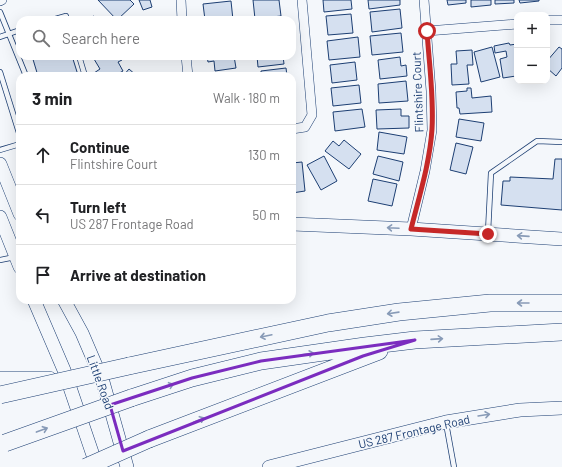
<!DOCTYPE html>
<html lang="en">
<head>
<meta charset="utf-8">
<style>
	body { margin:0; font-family:Barlow,sans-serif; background:#f2f2f2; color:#202124 }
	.controls { position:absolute; right:12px; top:12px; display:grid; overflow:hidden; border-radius:8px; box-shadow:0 4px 16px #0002 }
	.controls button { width:36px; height:36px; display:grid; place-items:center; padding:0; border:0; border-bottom:1px solid #e0e0e0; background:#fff; color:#202124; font:20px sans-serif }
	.stop { position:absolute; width:12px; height:12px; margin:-9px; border:3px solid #c62828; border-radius:50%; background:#fff }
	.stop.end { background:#c62828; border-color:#fff; box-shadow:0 1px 4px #0008 }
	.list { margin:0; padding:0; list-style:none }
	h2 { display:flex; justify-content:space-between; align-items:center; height:52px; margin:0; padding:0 16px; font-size:17px }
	h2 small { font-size:13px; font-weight:400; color:#757577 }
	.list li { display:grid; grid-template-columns:26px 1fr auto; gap:12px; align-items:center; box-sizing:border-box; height:60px; padding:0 16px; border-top:1px solid #e0e0e0 }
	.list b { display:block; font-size:15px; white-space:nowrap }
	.list p { margin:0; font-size:13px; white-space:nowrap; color:#757577 }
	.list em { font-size:13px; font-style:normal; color:#757577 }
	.icon { flex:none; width:22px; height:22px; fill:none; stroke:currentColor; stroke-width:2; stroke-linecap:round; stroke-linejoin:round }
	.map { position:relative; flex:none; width:562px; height:467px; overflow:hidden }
	.search { position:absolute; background:#fff; box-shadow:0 4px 16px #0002; left:16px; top:16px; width:280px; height:44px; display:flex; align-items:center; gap:10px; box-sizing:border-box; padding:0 14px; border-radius:12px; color:#757577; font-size:15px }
	.panel { position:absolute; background:#fff; box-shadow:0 4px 16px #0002; left:16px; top:72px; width:280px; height:232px; border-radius:12px }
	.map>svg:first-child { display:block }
</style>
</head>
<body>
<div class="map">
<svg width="562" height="467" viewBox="0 0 562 467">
	<rect width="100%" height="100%" fill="#f4f7fb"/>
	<path fill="#d5e0f0" stroke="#1d3f73" d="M98 0H130L134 4 117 20Z
		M139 0H150L152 7 143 10Z
		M253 0H279L281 16 255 19Z
		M323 0H351L352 9 324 12Z
		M368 0H400V5L369 9Z
		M447 0H466V3L448 5Z
		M471 0H491V5L471 7Z
		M495 0H514V3L495 4Z
		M519 0H539V1L520 3Z
		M231 1 233 20H205L203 4Z
		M400 9 402 28 372 32 370 12Z
		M351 14 353 33 328 35 326 16Z
		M93 16 102 20H91Z
		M401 33 403 52 372 55 370 36Z
		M358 37 360 57 329 60 327 41Z
		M509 43 510 45 517 44V69L515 70 516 76 503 78 500 59 507 57 506 51 495 53 494 46Z
		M492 47 500 77 481 82 474 52Z
		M559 47 562 49V68L556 76 547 68V61Z
		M472 50 473 65H467L469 84 452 85 451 64H457L456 51Z
		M32 56H72L78 75 38 76Z
		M100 56H119L122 60 118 62 123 71 114 76H95L94 73 100 69 94 59Z
		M207 56H234L236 68 215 71 214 61 208 62Z
		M257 56H283L284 64 258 67Z
		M400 57 401 66 406 65 407 76 380 79 378 60Z
		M355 62 357 80 332 83 330 65Z
		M286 68 287 76H261V71Z
		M129 69 137 76H123Z
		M237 73 238 76H210Z
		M406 81 408 101 379 103 378 84Z
		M359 85 361 103 333 106 331 88Z
		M467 88H471L472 98 491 96 492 112 460 114 459 108H457L456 92 467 91Z
		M362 109 365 127 335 131 333 112Z
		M401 109V116H409V128L377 129 376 110Z
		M459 119 484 123 481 141 456 137Z
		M379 132 407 137 404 154 377 150Z
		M344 140 361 154 349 169 325 151 333 141 339 146Z
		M456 143 473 147 466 174 450 170Z
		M324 156 337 181 321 190 307 165Z
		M378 156 403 162 399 181 373 174Z
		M555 159H562V210L501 205 503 181H510V177L553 179Z
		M302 162 305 191 292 193V163Z
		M373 179 397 184 392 206 368 201Z"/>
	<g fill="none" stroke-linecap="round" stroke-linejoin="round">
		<defs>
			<path id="service" d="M0 12 26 76
				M52 20 66 16 67 20
				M0 37 20 30
				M79 56 85 76
				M0 72 20 136
				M0 150 20 144
				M488 232 491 173 537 141 562 142
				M0 260 15 257
				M446 423 454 467"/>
			<path id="minor" d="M181 0 182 20
				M0 1 2 0
				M547 20H562
				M427 31 517 24
				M186 56 188 76
				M292 129 305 127 312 115 302 0
				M411 229 425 171 432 130 431 91 424 0"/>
			<path id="secondary" d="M0 164 20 214
				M0 217 20 267
				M292 224 411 229 562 239
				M34 300 64 370 97 467
				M64 300 82 333 103 382 127 467
				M269 467 446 422 520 410 562 408"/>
			<path id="motorway" d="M129 366 328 323 399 312 490 303H562
				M0 380H49
				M131 398 192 378 261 361 365 346 415 340 562 332
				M149 439 379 351"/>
		</defs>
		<use href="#service" stroke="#1d3f73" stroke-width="6"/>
		<use href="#minor" stroke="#1d3f73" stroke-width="10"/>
		<use href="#secondary" stroke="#1d3f73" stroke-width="14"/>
		<use href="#motorway" stroke="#1d3f73" stroke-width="18"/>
		<use href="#service" stroke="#f4f7fb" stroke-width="4.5"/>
		<use href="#minor" stroke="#f4f7fb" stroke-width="9"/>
		<use href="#secondary" stroke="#f4f7fb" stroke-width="13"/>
		<use href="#motorway" stroke="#f4f7fb" stroke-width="17"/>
		<defs>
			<path id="motorway-bridge" d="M0 395 129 366
				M5 443 131 398
				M86 467 149 439"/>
		</defs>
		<use href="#motorway-bridge" stroke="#1d3f73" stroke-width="18" stroke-linecap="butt"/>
		<use href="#motorway-bridge" stroke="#f4f7fb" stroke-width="17"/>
	</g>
	<defs><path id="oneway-shaft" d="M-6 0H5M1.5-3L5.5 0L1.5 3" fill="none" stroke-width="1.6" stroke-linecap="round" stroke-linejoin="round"/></defs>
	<g stroke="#889bb7">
		<use href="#oneway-shaft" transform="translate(393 228) rotate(-177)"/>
		<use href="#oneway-shaft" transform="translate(523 236) rotate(-176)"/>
		<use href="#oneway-shaft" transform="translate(523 303) rotate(180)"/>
		<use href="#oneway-shaft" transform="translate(393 313) rotate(172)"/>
		<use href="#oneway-shaft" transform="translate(266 336) rotate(168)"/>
		<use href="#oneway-shaft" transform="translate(437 339) rotate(-4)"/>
		<use href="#oneway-shaft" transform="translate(308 354) rotate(-8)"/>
		<use href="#oneway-shaft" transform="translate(168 386) rotate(-18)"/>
		<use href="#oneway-shaft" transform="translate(484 415) rotate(-9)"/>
		<use href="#oneway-shaft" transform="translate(199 420) rotate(-21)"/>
		<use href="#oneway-shaft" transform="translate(42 430) rotate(-20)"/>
	</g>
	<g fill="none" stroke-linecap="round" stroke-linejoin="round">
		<path stroke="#c62828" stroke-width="5" d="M427 31C429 63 434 97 432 129 430 162 419 197 411 229L488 234"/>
	</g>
	<path fill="none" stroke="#7b2cbf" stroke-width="3" stroke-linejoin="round" d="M415 340 363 356 123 451 110 405 192 378 261 361Z"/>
	<g text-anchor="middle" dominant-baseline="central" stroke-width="3" stroke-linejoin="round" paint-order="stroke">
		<g font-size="12" fill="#1d3f73" stroke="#f4f7fb">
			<text transform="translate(417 92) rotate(-92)">Flintshire Court</text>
			<text transform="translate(101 382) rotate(70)">Little Road</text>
			<text transform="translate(414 431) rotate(-13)">US 287 Frontage Road</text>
		</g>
	</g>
</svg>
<div class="controls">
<button>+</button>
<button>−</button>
</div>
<div class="stop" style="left:427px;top:31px"></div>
<div class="stop end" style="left:488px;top:234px"></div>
<div class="search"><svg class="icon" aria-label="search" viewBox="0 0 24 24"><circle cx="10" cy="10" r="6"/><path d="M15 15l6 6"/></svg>Search here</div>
<section class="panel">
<h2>3 min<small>Walk · 180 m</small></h2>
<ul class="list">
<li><svg class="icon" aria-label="ahead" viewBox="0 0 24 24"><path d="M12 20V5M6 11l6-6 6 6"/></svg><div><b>Continue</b><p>Flintshire Court</p></div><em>130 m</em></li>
<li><svg class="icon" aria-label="left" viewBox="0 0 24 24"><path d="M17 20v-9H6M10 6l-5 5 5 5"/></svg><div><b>Turn left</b><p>US 287 Frontage Road</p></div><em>50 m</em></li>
<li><svg class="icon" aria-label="arrive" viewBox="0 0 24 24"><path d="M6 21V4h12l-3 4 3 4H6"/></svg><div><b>Arrive at destination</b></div></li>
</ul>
</section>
</div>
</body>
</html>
